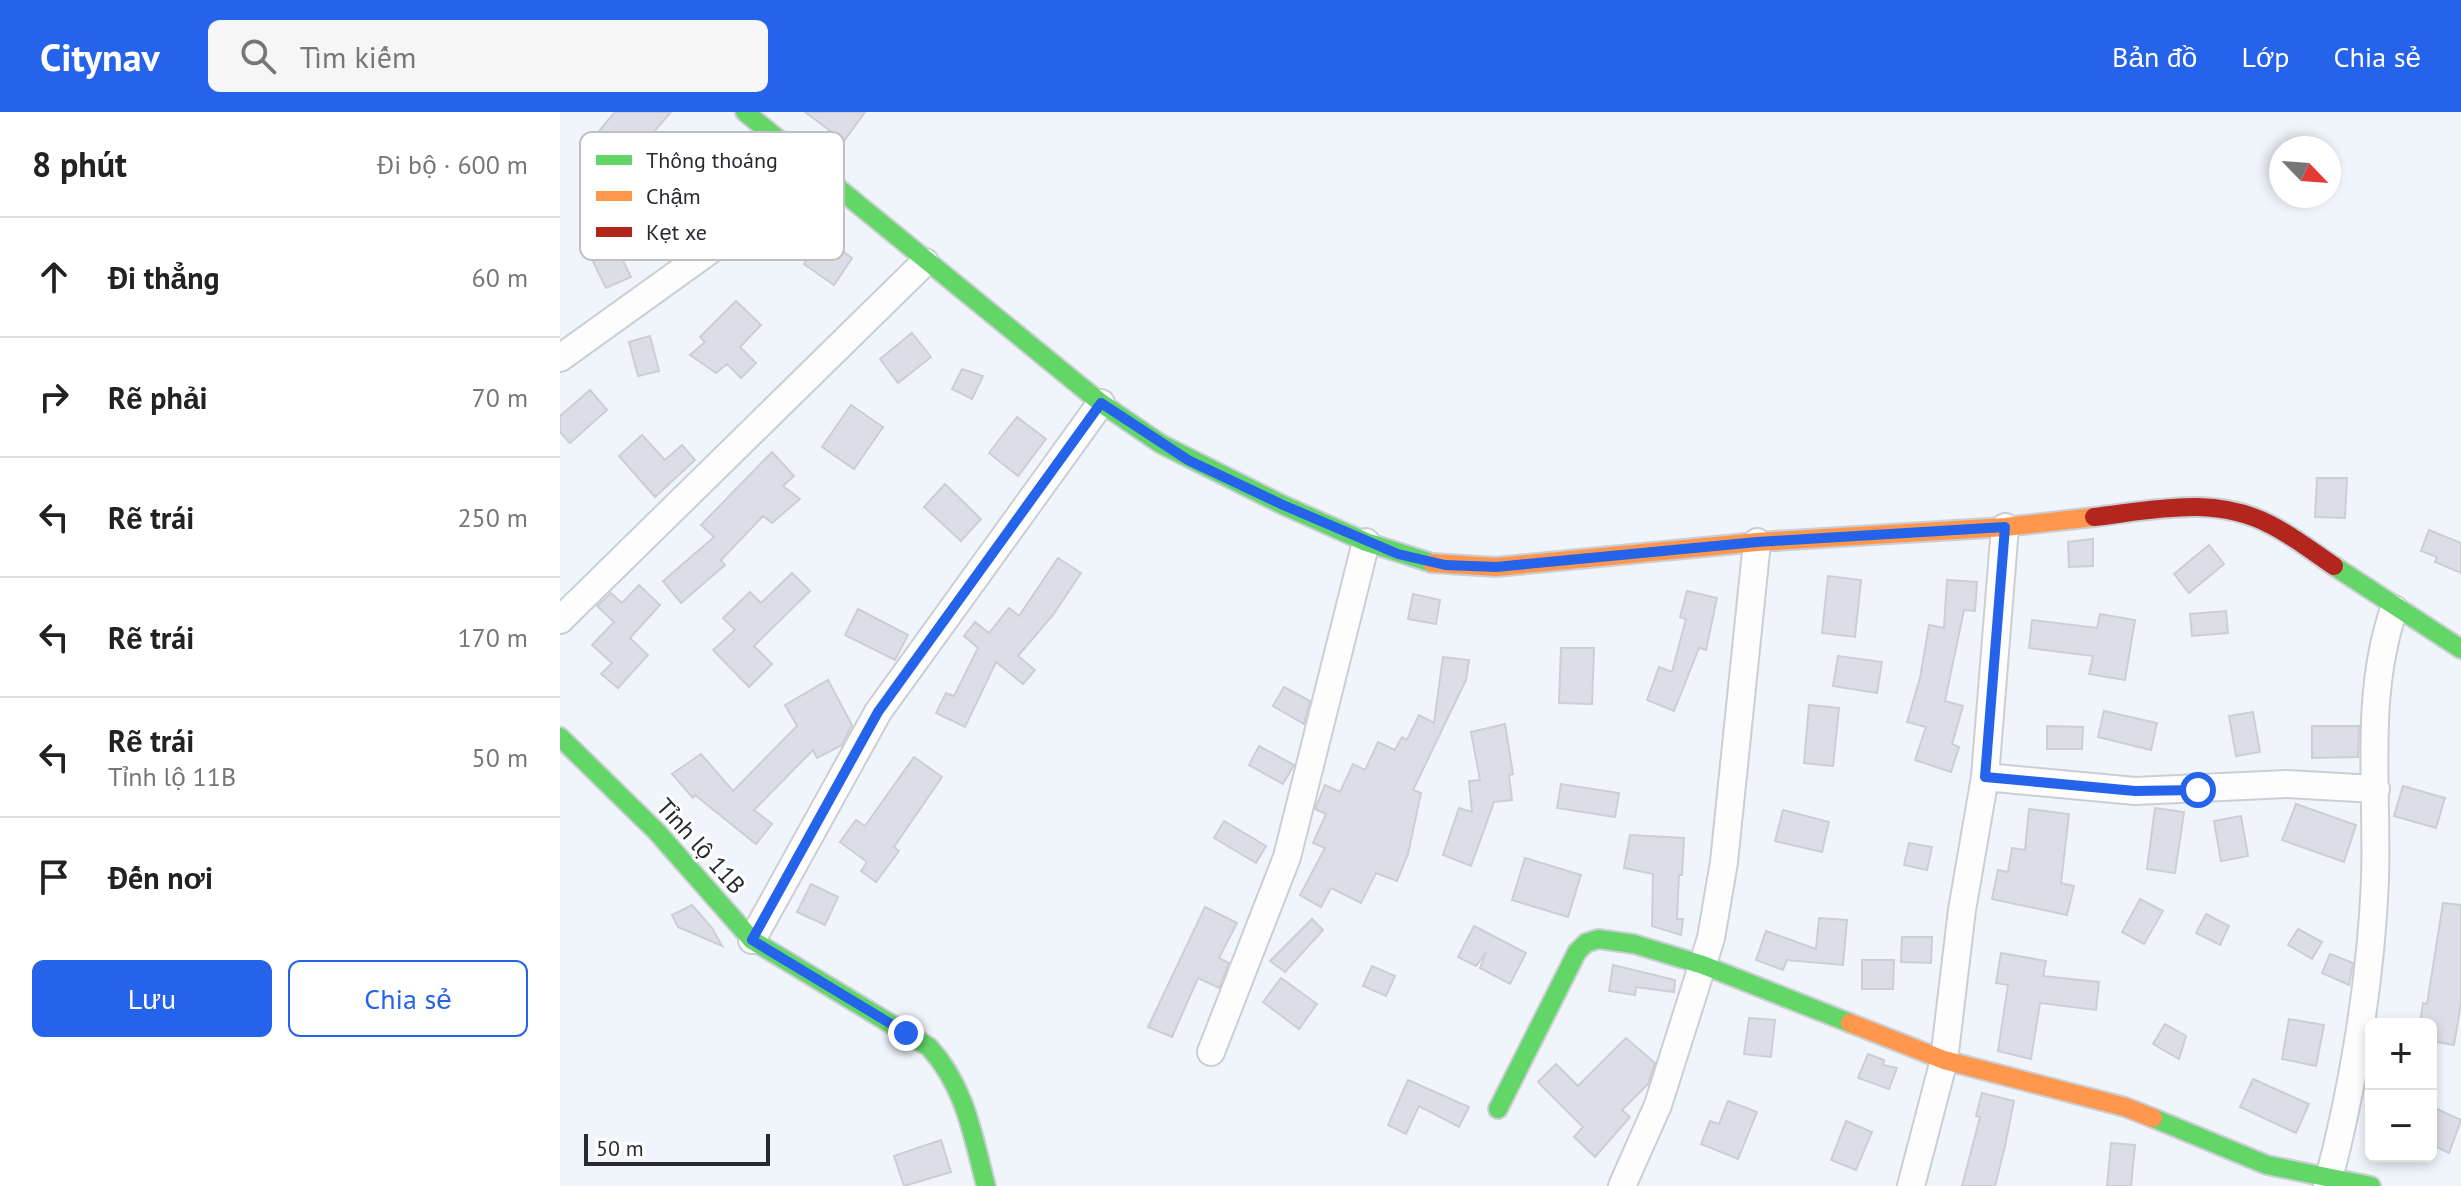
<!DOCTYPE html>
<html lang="vi">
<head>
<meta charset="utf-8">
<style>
	body { margin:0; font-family:"PT Sans",sans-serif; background:#f6f6f6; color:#222 }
	.controls { position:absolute; right:24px; bottom:24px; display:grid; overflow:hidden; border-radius:12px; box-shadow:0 4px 12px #0003 }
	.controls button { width:72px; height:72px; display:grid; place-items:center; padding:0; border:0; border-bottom:2px solid #e0e0e0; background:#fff; color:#222; font:40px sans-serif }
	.compass { position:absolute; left:1709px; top:24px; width:72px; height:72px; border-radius:50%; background:#fff; box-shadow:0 4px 12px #0003; rotate:115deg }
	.scale { position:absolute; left:24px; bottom:20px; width:186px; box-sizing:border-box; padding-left:8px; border:4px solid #272a30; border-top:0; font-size:22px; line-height:28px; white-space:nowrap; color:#272a30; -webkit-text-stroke:6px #fff; paint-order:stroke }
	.stop { position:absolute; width:24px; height:24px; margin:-18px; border:6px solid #2563eb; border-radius:50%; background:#fff }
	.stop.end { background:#2563eb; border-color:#fff; box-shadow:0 2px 8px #0008 }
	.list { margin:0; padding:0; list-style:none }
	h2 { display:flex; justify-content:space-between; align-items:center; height:104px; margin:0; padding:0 32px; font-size:34px }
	h2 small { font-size:26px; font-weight:400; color:#767676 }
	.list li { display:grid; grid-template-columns:52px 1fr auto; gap:24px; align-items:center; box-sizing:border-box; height:120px; padding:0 32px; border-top:2px solid #e0e0e0 }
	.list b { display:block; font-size:30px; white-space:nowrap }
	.list p { margin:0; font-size:26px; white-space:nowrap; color:#767676 }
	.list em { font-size:26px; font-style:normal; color:#767676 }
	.actions { display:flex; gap:16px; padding:24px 32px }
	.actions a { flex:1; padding:18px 0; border:2px solid #2563eb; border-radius:12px; text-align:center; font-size:28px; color:#2563eb }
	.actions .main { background:#2563eb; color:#fff }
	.icon { flex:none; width:44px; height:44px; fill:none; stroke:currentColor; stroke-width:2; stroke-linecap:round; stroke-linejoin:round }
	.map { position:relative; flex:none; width:1901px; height:1074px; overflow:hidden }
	header { display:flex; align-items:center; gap:48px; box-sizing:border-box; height:112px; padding:0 40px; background:#2563eb; color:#fff }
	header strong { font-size:38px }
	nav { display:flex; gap:44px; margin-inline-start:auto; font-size:28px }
	.search { width:560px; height:72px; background:#f6f6f6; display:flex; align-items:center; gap:20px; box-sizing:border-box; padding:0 28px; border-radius:12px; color:#767676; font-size:30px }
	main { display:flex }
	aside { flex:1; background:#fff }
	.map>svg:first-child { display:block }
</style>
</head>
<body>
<header>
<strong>Citynav</strong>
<div class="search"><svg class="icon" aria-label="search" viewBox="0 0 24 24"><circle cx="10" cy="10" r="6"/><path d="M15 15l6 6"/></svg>Tìm kiếm</div>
<nav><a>Bản đồ</a><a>Lớp</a><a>Chia sẻ</a></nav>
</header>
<main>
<aside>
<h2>8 phút<small>Đi bộ · 600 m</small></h2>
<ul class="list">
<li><svg class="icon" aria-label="ahead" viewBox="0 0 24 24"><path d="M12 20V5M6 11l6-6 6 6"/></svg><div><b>Đi thẳng</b></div><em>60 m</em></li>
<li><svg class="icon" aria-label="right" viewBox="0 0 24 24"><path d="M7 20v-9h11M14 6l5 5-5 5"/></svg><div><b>Rẽ phải</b></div><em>70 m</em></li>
<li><svg class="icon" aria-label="left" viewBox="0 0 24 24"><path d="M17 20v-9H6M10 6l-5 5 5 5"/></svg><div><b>Rẽ trái</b></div><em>250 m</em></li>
<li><svg class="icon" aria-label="left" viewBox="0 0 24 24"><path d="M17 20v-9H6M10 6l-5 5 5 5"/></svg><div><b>Rẽ trái</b></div><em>170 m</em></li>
<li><svg class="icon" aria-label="left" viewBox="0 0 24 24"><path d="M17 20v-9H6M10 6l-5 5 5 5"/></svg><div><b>Rẽ trái</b><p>Tỉnh lộ 11B</p></div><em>50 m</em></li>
<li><svg class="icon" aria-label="arrive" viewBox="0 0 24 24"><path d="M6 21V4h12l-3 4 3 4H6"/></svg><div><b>Đến nơi</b></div></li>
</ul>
<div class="actions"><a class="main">Lưu</a><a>Chia sẻ</a></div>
</aside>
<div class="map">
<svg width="1901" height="1074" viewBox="0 0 1901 1074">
	<rect width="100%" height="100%" fill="#f0f4fb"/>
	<path fill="#dddde8" stroke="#cdced4" stroke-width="2" d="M55 0H111L65 53 34 25Z
		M245 0H305L284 29Z
		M51 124 71 165 46 176 26 135Z
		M263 125 292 146 274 173 244 152Z
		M176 189 201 213 180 235 196 251 181 266 167 252 156 261 130 243 145 230 140 225Z
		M352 221 371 245 338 271 320 247Z
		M90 224 99 259 78 264 69 230Z
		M402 257 423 264 412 287 392 277Z
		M30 278 47 298 10 331 0 320V304Z
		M291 293 323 315 294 357 262 335Z
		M457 305 486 327 458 364 429 341Z
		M82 323 105 348 122 333 135 348 95 385 59 344Z
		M212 340 234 364 223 374 240 387 212 411 203 404 161 448 165 453 121 491 103 469 154 425 141 413Z
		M1757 366H1787L1785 406 1755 405Z
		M385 372 421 407 401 429 364 395Z
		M1869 418 1901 431V461L1875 450 1877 445 1861 439Z
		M1533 427V454L1509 455 1508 430Z
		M1649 433 1664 452 1629 481 1614 462Z
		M498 446 521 461 493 503 458 544 475 558 463 572 436 550 405 615 376 601 386 581 394 584 418 536 404 524 415 510 429 521 449 496 459 504Z
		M232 461 250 479 194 534 212 552 189 575 153 538 175 518 163 506 190 480 201 491Z
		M1268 464 1301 468 1295 525 1262 521Z
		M1387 468 1417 470 1415 499 1404 498 1385 589 1403 594 1392 632 1399 635 1391 660 1355 648 1366 615 1347 610 1360 566 1369 513 1384 516Z
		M79 473 100 493 70 526 88 543 58 576 41 562 52 551 32 533 54 510 37 494 51 481 62 491Z
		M1127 479 1157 486 1146 538 1139 536 1114 599 1087 588 1099 555 1112 560 1126 507 1120 505Z
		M853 482 880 488 876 512 848 507Z
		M298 497 348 523 335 548 285 523Z
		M1666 499 1668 521 1632 524 1630 502Z
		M1540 502 1575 508 1565 568 1529 562 1533 544 1469 536 1472 508 1537 516Z
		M1001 536H1034L1032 592 999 591Z
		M1278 544 1322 550 1317 581 1273 574Z
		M883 545 909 548 906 568 853 678 861 681 848 742 837 769 816 761 801 791 771 776 761 795 740 783 765 736 753 731 766 702 755 697 765 673 780 680 793 652 805 658 818 630 835 638 842 625 847 628 859 603 874 611Z
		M268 568 292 613 282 633 257 646 253 638 194 698 212 712 196 732 135 683 133 686 112 662 141 642 173 679 237 614 225 593Z
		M724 575 750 589 744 612 713 594Z
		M1249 593 1279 596 1273 654 1244 651Z
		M1544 599 1597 611 1591 638 1538 625Z
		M1693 600 1700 640 1676 644 1669 604Z
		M945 612 953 662 949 663 952 688 934 690 911 754 883 743 899 696 912 700 909 669 920 668 911 620Z
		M1487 614 1523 615 1522 637H1487Z
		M1752 614H1799L1798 645 1752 646Z
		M699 634 734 653 723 672 689 653Z
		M354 645 382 665 334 735 339 739 316 770 301 759 307 750 280 730 296 708 305 714Z
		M1001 672 1059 681 1055 705 997 696Z
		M1843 674 1885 686 1876 716 1834 704Z
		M1736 692 1796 713 1784 750 1722 728Z
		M1595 696 1624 700 1615 761 1587 757Z
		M1469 697 1509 702 1501 771 1514 774 1507 803 1432 787 1438 758 1448 760 1452 736 1465 738Z
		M1223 698 1269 710 1262 740 1215 729Z
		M1681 704 1688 744 1661 749 1654 709Z
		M664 709 706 734 696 751 654 726Z
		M1070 723 1124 726 1122 763H1119L1117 807H1123L1121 823 1092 814 1093 762 1064 756Z
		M1349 731 1372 735 1367 758 1344 753Z
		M965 746 1021 763 1008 805 952 788Z
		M251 772 278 785 265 813 237 800Z
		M1580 787 1603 799 1584 832 1562 820Z
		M1883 791 1901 793V891L1894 933 1871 929V912H1860L1863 891 1867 892Z
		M132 793 152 816 162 834 118 815 112 803Z
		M645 795 677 811 659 846 669 851 659 876 638 866 612 925 588 915Z
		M1646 802 1669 814 1660 833 1636 821Z
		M1259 806 1287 808 1283 853 1227 848 1223 858 1196 848 1206 819 1256 837Z
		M752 807 763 818 725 860 710 849Z
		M914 814 966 841 950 872 920 856 926 840 916 854 898 845Z
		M1738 817 1762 830 1752 847 1728 833Z
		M1342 825H1372L1371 851 1341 850Z
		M1441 841 1486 849 1483 864 1539 870 1536 898 1480 891 1471 947 1438 939 1448 873 1436 871Z
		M1770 842 1793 851 1789 873 1762 861Z
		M1302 848H1334L1333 877H1302Z
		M1053 853 1115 868 1114 880 1076 875 1075 883 1049 879Z
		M812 854 835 864 826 884 803 874Z
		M721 866 757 892 739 917 703 890Z
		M1189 906 1215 908 1211 945 1184 942Z
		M1729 907 1764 913 1756 954 1722 947Z
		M1605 912 1626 924 1619 947 1593 932Z
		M1066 926 1095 951 1088 972 1062 998 1070 1005 1035 1045 1014 1025 1023 1015 978 970 996 952 1018 974Z
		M1308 942 1324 948 1323 953 1337 956 1329 977 1298 966Z
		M1693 967 1749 992 1736 1021 1680 995Z
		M848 968 909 995 899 1015 859 994 846 1022 828 1013Z
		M1422 981 1454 989 1445 1034 1435 1074H1402L1420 1005 1416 1004Z
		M1168 989 1197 1000 1178 1047 1141 1032 1150 1009 1159 1012Z
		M1877 997 1901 1008 1889 1041 1871 1032V1011Z
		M1286 1009 1312 1020 1296 1058 1271 1048Z
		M381 1028 391 1060 344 1074 334 1044Z
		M1551 1031 1575 1033 1571 1074H1547Z"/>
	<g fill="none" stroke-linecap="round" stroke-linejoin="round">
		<defs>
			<path id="street" d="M0 246 149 139 253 57
				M0 508 365 150
				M1425 665 1575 679 1727 672 1816 677
				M192 828 318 600 541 291
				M651 940 727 745 806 430
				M1062 1074 1098 993 1151 826 1164 750 1197 430
				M1351 1074 1384 948 1402 798 1425 665 1445 415
				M1767 1074C1793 978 1811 867 1815 768 1818 677 1804 584 1834 497"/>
			<path id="fast" d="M185 0 541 291 601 332 723 393 806 430 872 451
				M1774 454 1901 537
				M0 625 97 720 192 828 369 935C405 974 413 1024 426 1074
				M938 997 1017 840 1026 831 1038 827 1074 832 1143 853 1290 911
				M1593 1006 1707 1053 1811 1074"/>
			<path id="slow" d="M872 451 936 455 1197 430 1445 415 1534 405
				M1290 911 1384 948 1565 995 1593 1006"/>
			<path id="jam" d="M1534 405C1594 398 1655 383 1711 413 1733 424 1753 440 1774 454"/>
		</defs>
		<use href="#street" stroke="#cbced4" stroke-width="30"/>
		<use href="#fast" stroke="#cbced4" stroke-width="22"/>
		<use href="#slow" stroke="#cbced4" stroke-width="22"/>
		<use href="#jam" stroke="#cbced4" stroke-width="22"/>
		<use href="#street" stroke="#fdfdfe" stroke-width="26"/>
		<use href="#fast" stroke="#63d668" stroke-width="18"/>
		<use href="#slow" stroke="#ff974d" stroke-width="18"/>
		<use href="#jam" stroke="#b3261e" stroke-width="18"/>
	</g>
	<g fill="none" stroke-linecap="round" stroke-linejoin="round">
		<path stroke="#2563eb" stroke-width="10" d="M346 921 192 828 318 600 541 291 628 348 723 393 838 442 885 453 936 455 1197 430 1445 415 1425 665 1575 679 1638 678"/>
	</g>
	<g text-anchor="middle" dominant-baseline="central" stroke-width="6" stroke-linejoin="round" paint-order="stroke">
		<g font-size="24" fill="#272a30" stroke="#fff">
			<text transform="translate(141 734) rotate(48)">Tỉnh lộ 11B</text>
		</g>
	</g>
	<rect x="20" y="20" width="264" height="128" rx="12" fill="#fff" stroke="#bebfc1" stroke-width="2"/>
	<rect x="36" y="43" width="36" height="10" fill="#63d668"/>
	<rect x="36" y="79" width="36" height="10" fill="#ff974d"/>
	<rect x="36" y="115" width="36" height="10" fill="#b3261e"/>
	<g font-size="22" fill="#272a30">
		<text x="86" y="56">Thông thoáng</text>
		<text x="86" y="92">Chậm</text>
		<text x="86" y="128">Kẹt xe</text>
	</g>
</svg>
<div class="controls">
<button>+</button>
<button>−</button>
</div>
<svg class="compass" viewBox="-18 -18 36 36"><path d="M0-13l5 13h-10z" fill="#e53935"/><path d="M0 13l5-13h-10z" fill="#767676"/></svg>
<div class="scale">50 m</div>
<div class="stop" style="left:1638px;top:678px"></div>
<div class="stop end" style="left:346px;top:921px"></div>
</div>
</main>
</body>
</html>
